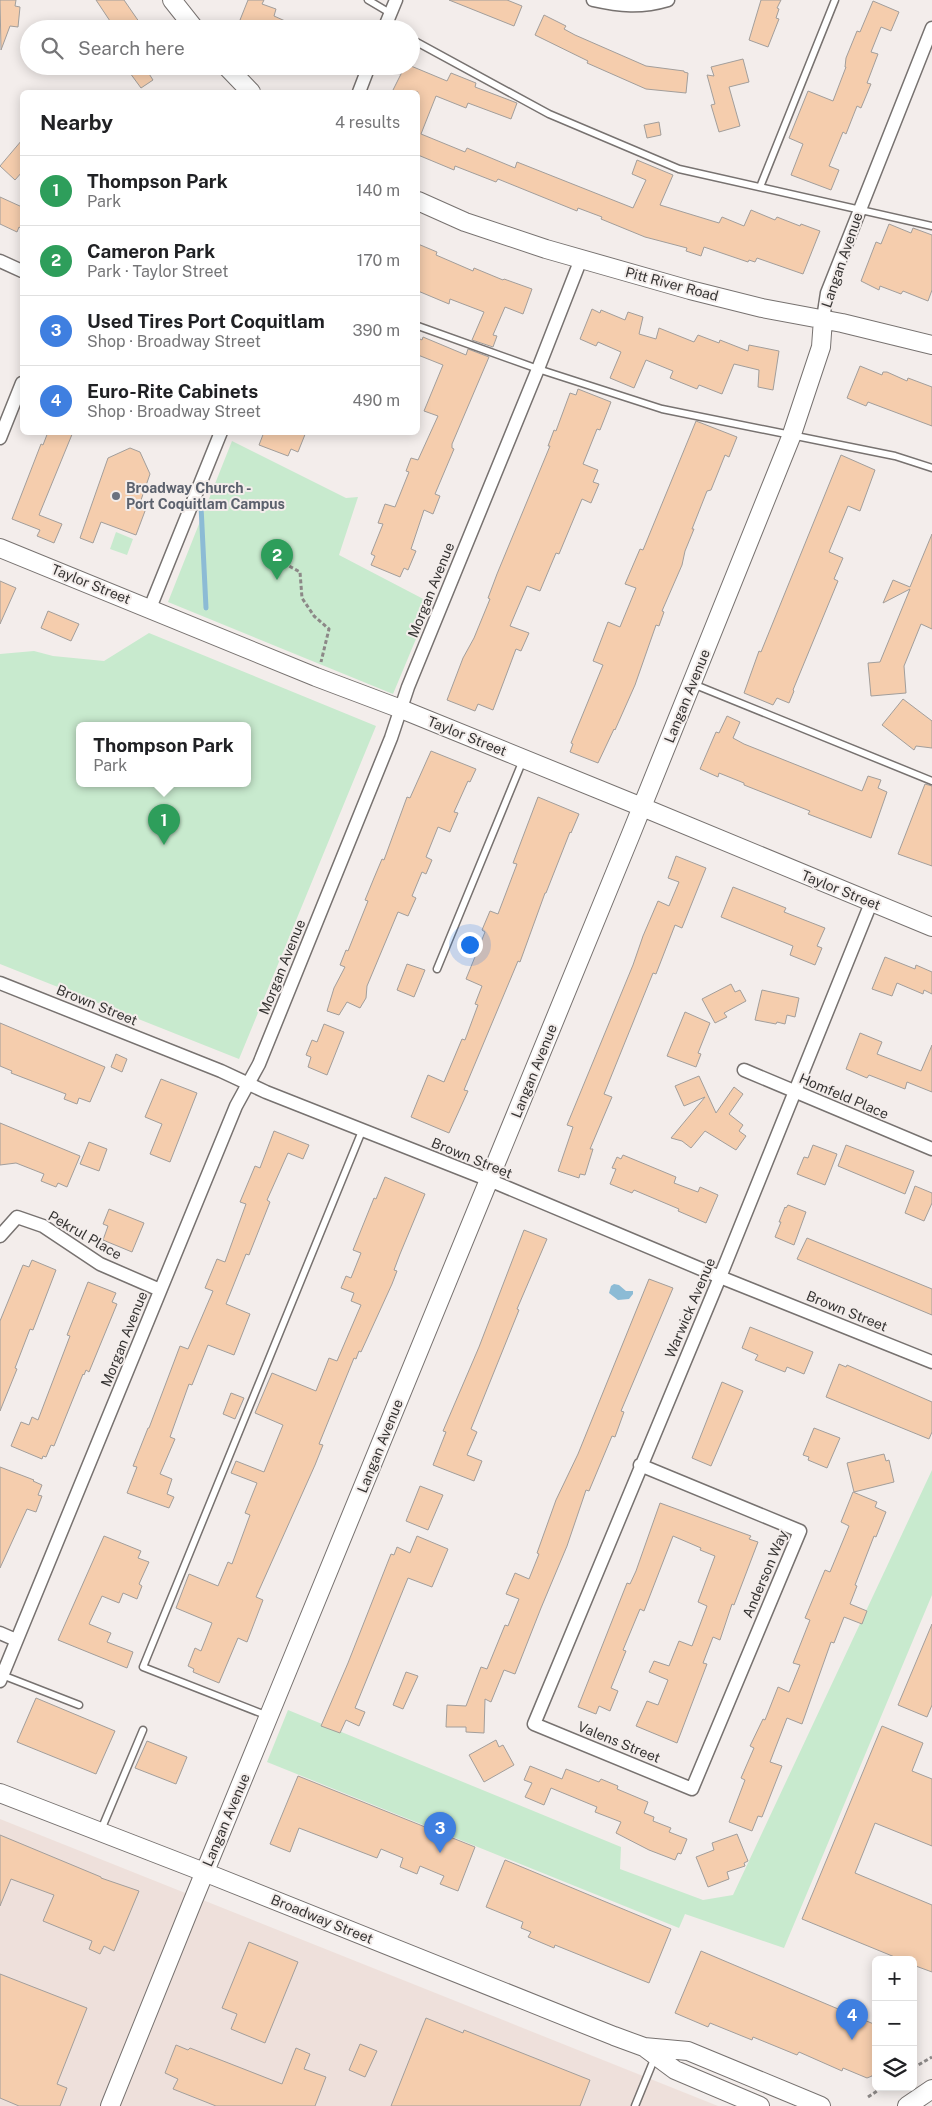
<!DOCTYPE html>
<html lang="en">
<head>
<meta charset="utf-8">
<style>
	body { margin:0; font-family:"Public Sans",sans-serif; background:#f2f2f2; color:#202124 }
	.controls { position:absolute; right:15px; bottom:15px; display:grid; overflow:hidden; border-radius:8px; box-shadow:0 2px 12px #0003 }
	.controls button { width:45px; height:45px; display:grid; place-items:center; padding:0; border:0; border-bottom:1px solid #e0e0e0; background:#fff; color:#202124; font:25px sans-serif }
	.you { position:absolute; left:469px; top:944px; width:18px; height:18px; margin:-12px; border:4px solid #fff; border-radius:50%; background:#1a73e8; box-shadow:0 0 0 8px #1a73e833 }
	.badge { display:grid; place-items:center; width:32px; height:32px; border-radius:50%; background:#7c3aed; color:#fff; font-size:16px; font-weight:700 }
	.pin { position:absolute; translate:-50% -41px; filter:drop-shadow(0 1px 2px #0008) }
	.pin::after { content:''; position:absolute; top:26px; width:18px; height:15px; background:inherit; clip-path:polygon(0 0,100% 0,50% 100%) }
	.popup { position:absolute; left:76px; top:722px; width:175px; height:65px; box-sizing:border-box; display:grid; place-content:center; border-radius:8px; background:#fff; filter:drop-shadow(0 1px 4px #0005); font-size:16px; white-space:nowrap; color:#757577 }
	.popup b { font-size:19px; color:#202124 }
	.popup::after { content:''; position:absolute; left:50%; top:100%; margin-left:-10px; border:10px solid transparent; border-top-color:#fff }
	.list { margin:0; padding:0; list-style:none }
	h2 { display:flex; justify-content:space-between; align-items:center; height:65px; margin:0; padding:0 20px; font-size:21px }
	h2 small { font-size:16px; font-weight:400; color:#757577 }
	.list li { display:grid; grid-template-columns:32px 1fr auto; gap:15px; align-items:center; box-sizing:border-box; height:70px; padding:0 20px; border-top:1px solid #e0e0e0 }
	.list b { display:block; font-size:19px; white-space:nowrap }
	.list p { margin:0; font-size:16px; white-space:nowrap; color:#757577 }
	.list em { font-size:16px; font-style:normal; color:#757577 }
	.icon { flex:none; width:28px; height:28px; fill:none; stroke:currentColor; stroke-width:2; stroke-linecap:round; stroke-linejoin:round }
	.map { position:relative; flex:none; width:932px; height:2106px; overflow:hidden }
	.search { position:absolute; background:#fff; box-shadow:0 2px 12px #0003; left:20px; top:20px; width:400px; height:55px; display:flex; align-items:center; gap:12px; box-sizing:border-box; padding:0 18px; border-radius:28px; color:#757577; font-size:19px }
	.panel { position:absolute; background:#fff; box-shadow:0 2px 12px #0003; left:20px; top:90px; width:400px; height:345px; border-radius:8px }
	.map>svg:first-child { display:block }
</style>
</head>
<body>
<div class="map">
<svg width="932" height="2106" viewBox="0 0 932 2106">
	<rect width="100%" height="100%" fill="#f3edeb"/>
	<path fill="#eee0db" d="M0 1819 718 2106H0Z"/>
	<path fill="#c8eace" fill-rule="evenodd" d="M232 441 346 498 358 497 339 555 431 603 393 694 168 602Z
		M116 532 133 539 127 555 110 549Z
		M149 633 376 726 239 1059 0 964V654L34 651 53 656 104 661ZM248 726V784H80V726Z
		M932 1470V1595L784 1948 685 1914 679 1928 267 1762 288 1710 621 1847 620 1869 703 1900 733 1895Z"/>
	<path fill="#8cbbd5" d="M614 1284 619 1285 626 1291H633V1294L629 1299 618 1300 609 1293 611 1286Z"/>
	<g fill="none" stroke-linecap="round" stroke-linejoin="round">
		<path stroke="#8cbbd5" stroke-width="5" d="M201 506 206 608"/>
	</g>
	<path fill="#f5cdad" stroke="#a29e9b" d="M0 0H16L15 6 20 7 18 27 10 26 1 50Z
		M96 0H124L144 29H103V27L112 24Z
		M248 0H264L262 4 276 9 274 16 303 29H263L240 20Z
		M449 0H507L522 6 514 26Z
		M761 0H781L777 8 779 9 776 18 779 19 768 47 749 40Z
		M873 1 899 12 891 31 881 27 871 52 878 54 867 83 871 84 861 108 857 106 846 134 843 132 829 166 839 170 831 190 791 175 803 144 789 138 808 91 833 101 846 67H845L846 58 857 31 860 32Z
		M544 15 566 26 564 29 575 35 646 66 684 71V72L688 73 686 93 646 89 587 63 588 61 535 35Z
		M743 59 749 82 729 87 740 126 719 132 711 105 715 104 707 75 714 76 711 67Z
		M140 66H144L153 80 141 88 130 73Z
		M405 66H411L447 81 451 73 476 83 475 87 517 103 511 119 468 103 466 108 436 96 421 134 465 152 467 148 515 168 517 162 633 208 646 180 632 174 637 160 673 175 660 205 719 223 722 217 744 226 751 210 775 220 777 217 800 226 801 224 820 231 803 274 757 258 755 262 749 260 748 262 704 247 701 256 686 251 687 248 645 237 601 219 602 217 578 208 577 211 498 179 496 182 455 166 454 170 418 155V92H392Z
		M659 122 661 135 647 138 644 125Z
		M22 140V172L15 180 0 166Z
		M0 197 22 207V229L19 227 17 232 0 224Z
		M889 224 911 233 913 228 932 235V290L928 301 903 291 901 294 880 286 879 290 861 281 876 242 881 244Z
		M418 244 437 252 436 255 473 271 474 268 503 280 504 279 532 289 523 314 505 307 493 335 497 336 493 347 472 340 484 312 450 299 449 304 418 291Z
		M592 309 600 313 601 310 625 320 628 312 643 317 639 334 656 339 659 328 694 342 698 335 719 343 720 340 748 351 749 345 779 351 773 390 758 387 759 370 734 364 722 394 699 385 697 389 670 378 673 371 646 360 634 388 610 378 621 352 598 342 596 346 580 339Z
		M423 337 466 355 468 349 489 357 452 444V448L454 449 435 494 440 496 433 514 424 510 411 549 416 551 408 570 404 568 400 577 371 565 375 556 371 554 383 524 378 523 385 504 395 507 409 472 406 471 411 458 418 460 438 416 424 411 443 365 418 355V338L422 340Z
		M860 366 882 375 883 372H887L907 381 908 378 932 387V426L868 402 866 406 847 398Z
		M578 389 611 402 600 430 597 429 583 464 598 470 593 482 599 484 591 503 582 499 559 554 556 553 540 591 527 586 510 626 529 633 521 651 516 649 493 710 478 704 475 711 447 700 463 658 474 638 490 599 488 598 497 574 550 446H548L554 430 556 431 570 393 576 395Z
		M696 421 737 437 729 457 725 455 711 490 707 491 692 529H694L685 551 682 565 662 611 664 612 659 626 656 625 635 685 615 730 614 729 598 763 570 752 573 744 571 743 603 665 593 661 608 622 620 627 636 588 625 584 640 549 643 550Z
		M48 432H73L39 515 62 524 54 543 37 536 40 530 12 519 41 444 43 445Z
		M264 432H306L298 452 291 449 288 456 259 445Z
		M130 448 140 452 150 474 141 500 148 503 136 535 101 522 93 543 80 538 108 458Z
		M841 455 875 470 860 511 848 506 829 552 843 558 834 579 838 581 793 690 794 691 789 703 777 698 773 705 744 693 759 651 761 652Z
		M932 534V629L921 624 904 666 906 693 871 696 868 663 880 662 910 589 883 603 893 580 910 587Z
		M0 581 16 588 0 624Z
		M48 611 79 624 71 641 41 628Z
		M903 699 932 721V748L916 746 914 750 882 725Z
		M727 716 740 722 733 738 744 744 862 791 868 776 881 780 878 788 887 792 871 838 808 814 810 811 744 785V783L719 773 718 777 700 769 716 732 719 733Z
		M431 751 476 769 470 782 468 781 454 812 458 813 450 832 438 827 426 857 432 860 426 874 422 872 412 896 416 898 408 916 398 912 367 986 366 998 360 1008 347 1002 339 1015 327 1011 334 988 345 967 340 965 346 950 348 951 368 901 365 900 374 878 382 859 384 860 407 797 410 798Z
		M925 784 932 786V866L898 854Z
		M538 797 579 814 571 833 570 832 546 893H545L520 962 518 961 464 1090 468 1091 449 1133 411 1117 428 1075 444 1082 462 1039 465 1040 478 1005 475 1004 482 986 466 979 485 932 482 930 490 911 498 914 517 864 513 863Z
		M676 856 706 868 682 928 675 925 656 974 653 973 604 1094 612 1097 590 1149H593L585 1175 580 1174 579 1178 558 1171 573 1127 567 1125 633 965 643 936 658 901 669 906 679 882 668 878Z
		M733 887 786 908 784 912 825 928 817 946 822 948 815 965 790 955 793 946 721 917Z
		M885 957 915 969 916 965 932 972V994L924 990 923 994 897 983 892 996 872 989Z
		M407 964 425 970 414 997 397 990Z
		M731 984 735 992 740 990 746 1001 724 1013 727 1017 715 1023 702 999Z
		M762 990 799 998 795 1017 787 1015 785 1024 777 1022 776 1024 755 1020Z
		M685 1012 710 1023 698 1053 701 1054 696 1067 667 1056Z
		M0 1023 105 1067 90 1102 79 1098 77 1104 64 1099 66 1094 11 1073 12 1071 0 1066Z
		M324 1024 344 1032 327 1075 308 1067 311 1057 306 1055 312 1040 317 1042Z
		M860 1033 882 1042 877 1054 921 1071 932 1045V1092L907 1082 905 1089 869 1075 867 1078 846 1069Z
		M116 1054 127 1059 122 1072 111 1067Z
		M699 1076 716 1113 734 1087 743 1094 729 1114 743 1125 739 1131 746 1136 736 1150 705 1131 691 1148 682 1141 671 1138 705 1097 684 1106 675 1086Z
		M161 1079 197 1093 170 1162 150 1154 162 1124 145 1117Z
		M0 1123 80 1156 67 1187 58 1183 56 1187 41 1181 44 1174 16 1163 0 1165Z
		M274 1131 309 1145 303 1159 288 1153 267 1200 270 1202 249 1255 246 1254 226 1304 250 1314 234 1355 208 1345 192 1385 189 1384 170 1437 175 1439 160 1474 172 1479 167 1494 174 1497 169 1508 127 1493 137 1467 133 1466 148 1428H149L180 1346 188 1349 201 1319 213 1291 205 1288 217 1259 225 1262 246 1204 240 1202 255 1166 260 1168Z
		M89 1142 107 1149 99 1171 80 1164Z
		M813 1145 837 1154 825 1185 797 1174 804 1157 808 1158Z
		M846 1145 914 1171 905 1194 838 1166Z
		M623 1155 676 1177 674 1183 698 1192 700 1187 718 1195 706 1223 678 1211 679 1209 634 1190 632 1193 610 1184 616 1169 612 1168 617 1157 621 1159Z
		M385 1177 425 1194 400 1254 394 1270 397 1271 392 1284 361 1352 359 1351 356 1359 354 1358 319 1444 323 1445 315 1465 256 1597 263 1600 247 1642 238 1638 219 1683 193 1672 194 1669 188 1666 195 1648 201 1651 212 1623 176 1608 189 1574 218 1586 228 1562 232 1564 250 1515 245 1513 257 1483 231 1473 236 1461 264 1472 283 1425 255 1413 272 1373 316 1391 329 1358 337 1361 361 1305 351 1301 354 1293 341 1288 346 1276 351 1278 361 1253 353 1250 374 1198 376 1199Z
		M915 1186 932 1193V1203L924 1221 905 1213Z
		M788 1205 806 1212 794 1245 775 1237 781 1222H779L785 1207 786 1208Z
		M109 1209 144 1223 132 1252 103 1240 108 1226 103 1224Z
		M524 1230 547 1239 517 1309 519 1310 471 1429 477 1432 467 1455 482 1461 474 1481 433 1465 446 1432 443 1431 479 1347Z
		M807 1238 932 1289V1315L797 1259Z
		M32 1260 56 1270 33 1330 30 1329 15 1368 17 1369 0 1411V1321L23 1265 29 1267Z
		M649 1279 673 1288 621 1411 624 1412 615 1437 612 1436 589 1491 586 1490 567 1546 541 1608 515 1674 504 1670 491 1702 485 1699 484 1733 466 1732V1727H446L447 1705 466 1706 481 1667 487 1669 505 1625 508 1626 519 1599 506 1594 515 1573 529 1579 539 1554 537 1553 556 1500 578 1454Z
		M88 1282 116 1293 112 1302 117 1304 89 1372 86 1370 84 1375 83 1374 54 1446 51 1445 46 1457 43 1456 42 1459 11 1446 21 1422 29 1425 32 1417 38 1420 70 1336 67 1335Z
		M750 1327 813 1352 804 1374 787 1367 785 1372 755 1360 758 1355 742 1348Z
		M839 1364 846 1367 847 1365 932 1402V1432L929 1439 826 1397Z
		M722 1382 743 1391 711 1466 692 1458Z
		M231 1393 244 1398 235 1419 223 1414Z
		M814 1428 840 1438 827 1468 808 1460 809 1457 803 1455Z
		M884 1454 886 1461 889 1460 894 1482 854 1492 847 1463Z
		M0 1467 34 1480 33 1481 42 1485 38 1495 42 1496 36 1512 27 1509 0 1568Z
		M420 1486 443 1495 428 1530 406 1521Z
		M853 1492 877 1502 875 1507 886 1512 876 1537 874 1536 855 1585 857 1586 850 1604 867 1611 862 1624 844 1617 834 1643 831 1642 802 1724 787 1718 770 1762 782 1766 762 1817 758 1816 752 1831 729 1822 745 1780 741 1778 754 1748 750 1746 763 1719 765 1720 778 1687 789 1692 800 1665 793 1663 810 1620 805 1618 825 1570 830 1572 849 1526 841 1522Z
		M660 1503 751 1536 749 1539 758 1542 734 1605 732 1604 720 1640 713 1637 703 1663 707 1664 677 1743 636 1726 647 1701 658 1705 668 1680 649 1672 654 1661 669 1666 679 1641 692 1646 707 1606 698 1602 715 1556 700 1550 701 1548 673 1536 644 1611 640 1609 623 1650 626 1651 611 1688 618 1691 610 1711 599 1706 596 1714 578 1707 627 1583 630 1584 636 1571Z
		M104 1536 141 1551 138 1558 149 1562 139 1584 142 1586 137 1599 123 1593 119 1603 102 1596 89 1624 111 1633 107 1642 133 1652 127 1668 58 1640Z
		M417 1536 448 1549 432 1587 408 1578 355 1708 365 1712 359 1726 346 1720 340 1733 321 1726 348 1663 391 1554 394 1555 397 1547 410 1553Z
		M932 1624V1705L927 1717 898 1705Z
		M406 1672 418 1676 403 1709 393 1705Z
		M36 1698 115 1731 96 1774 17 1742Z
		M882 1726 923 1743 912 1771 932 1779V1846L875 1823 855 1873 932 1905V1972L913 1965V1960H902L802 1919Z
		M496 1740 499 1747 503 1745 514 1765 484 1782 469 1755Z
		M147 1741 187 1757 176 1784 135 1768Z
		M530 1766 562 1779 566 1769 599 1782 601 1779 618 1786 617 1789 648 1802 644 1813 654 1817 653 1821 671 1828 669 1832 687 1839 681 1854 678 1853 675 1860 649 1850 616 1833 621 1822 595 1812 597 1807 551 1788 544 1805 525 1797 532 1783 524 1780Z
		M298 1776 475 1847 458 1891 440 1884 444 1876 420 1866 417 1874 400 1867 403 1858 381 1849 377 1858 299 1828 290 1852 270 1844Z
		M737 1834 748 1861 744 1863 745 1866 727 1872 729 1879 708 1887 696 1857 714 1850 712 1843Z
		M0 1835 101 1877V1878L139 1891 114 1951 104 1946 100 1954 89 1949 92 1941 43 1921 54 1895 11 1879 0 1906Z
		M505 1860 671 1929 649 1983 555 1945 554 1948 528 1937 531 1932 521 1928 523 1922 486 1907Z
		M249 1942 298 1962 265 2043 231 2029 237 2014 222 2008Z
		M701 1951 876 2025V2067L872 2076 867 2078 843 2068 842 2071 799 2052 797 2055 753 2037 752 2040 710 2023 708 2027 675 2013Z
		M0 1974 87 2008 57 2084 67 2088 60 2106H19L0 2098Z
		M426 2018 463 2033 464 2030 590 2080 580 2106H391Z
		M360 2044 377 2051 365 2077 349 2070Z
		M176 2045 188 2050 190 2048 282 2084 296 2048 310 2054 304 2069 326 2077 315 2106H216L173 2089 178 2079 165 2073Z"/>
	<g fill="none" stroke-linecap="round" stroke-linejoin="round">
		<defs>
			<path id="lane" d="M368 0 390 13
				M411 39 549 114 679 169 932 226
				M760 187 835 0
				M418 326 538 369 662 409 895 456 932 468
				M693 684 932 781
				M437 969 523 760
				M2 1675 79 1705
				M268 1716 143 1667 362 1131
				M101 1830 143 1730
				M635 2106 655 2057"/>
			<path id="street" d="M593 0C620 6 641 8 668 0
				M384 29 396 0
				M359 92 369 66
				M0 261 22 271
				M823 319 827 293 932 28
				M0 438 22 383
				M150 608 221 432
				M0 983 221 1071 266 1092 489 1180 720 1277 932 1362
				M744 1070 932 1149
				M0 1236 17 1217 43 1226 100 1264 160 1290
				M640 1465 800 1531 692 1789 534 1724 720 1277 871 903
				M0 1633 16 1640
				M0 1681 236 1106 259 1064 391 738 408 687 538 369 581 259"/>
			<path id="secondary" d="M172 0 195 29
				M226 66 251 92
				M418 201 465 222 546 249 690 290 762 308 842 323 932 345
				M0 548 316 677 401 709 642 807 932 927
				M0 1793 204 1872 614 2036 644 2047 688 2051 821 2106
				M644 2047 675 2070 760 2106
				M110 2106 192 1903 631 834 791 437 821 347 823 319
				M907 2106 932 2089"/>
		</defs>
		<use href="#lane" stroke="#777270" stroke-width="9"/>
		<use href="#street" stroke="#777270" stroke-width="15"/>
		<use href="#secondary" stroke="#777270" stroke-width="20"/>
		<path stroke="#8c8887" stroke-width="3" stroke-dasharray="4 2.5" stroke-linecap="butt" d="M278 560 300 572 302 598 314 616 329 629 321 662
			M913 2068 932 2057
			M868 2097 883 2087"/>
		<use href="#lane" stroke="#fff" stroke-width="6"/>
		<use href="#street" stroke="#fff" stroke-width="12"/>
		<use href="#secondary" stroke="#fff" stroke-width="18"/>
	</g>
	<circle fill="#6b7280" stroke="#f3edeb" stroke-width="2" cx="116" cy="496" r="5"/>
	<g text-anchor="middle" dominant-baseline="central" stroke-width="4" stroke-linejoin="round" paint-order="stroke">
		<g font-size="14" fill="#363433" stroke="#f3edeb">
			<text transform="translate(842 260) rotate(-71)">Langan Avenue</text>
			<text transform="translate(672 284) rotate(15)">Pitt River Road</text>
			<text transform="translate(91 584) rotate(22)">Taylor Street</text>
			<text transform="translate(431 590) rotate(-68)">Morgan Avenue</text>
			<text transform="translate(687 696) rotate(-68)">Langan Avenue</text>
			<text transform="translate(467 736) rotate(22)">Taylor Street</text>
			<text transform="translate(841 890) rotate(22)">Taylor Street</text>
			<text transform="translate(282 967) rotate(-68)">Morgan Avenue</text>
			<text transform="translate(97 1005) rotate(22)">Brown Street</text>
			<text transform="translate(534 1071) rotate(-68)">Langan Avenue</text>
			<text transform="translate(844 1096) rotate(23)">Homfeld Place</text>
			<text transform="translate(472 1158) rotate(22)">Brown Street</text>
			<text transform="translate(85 1235) rotate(30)">Pekrul Place</text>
			<text transform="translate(690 1308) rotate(-67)">Warwick Avenue</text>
			<text transform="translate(847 1311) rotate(22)">Brown Street</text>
			<text transform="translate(124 1339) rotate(-68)">Morgan Avenue</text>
			<text transform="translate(380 1446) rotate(-68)">Langan Avenue</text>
			<text transform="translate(765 1574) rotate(-67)">Anderson Way</text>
			<text transform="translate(619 1742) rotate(22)">Valens Street</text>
			<text transform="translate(226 1820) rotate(-67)">Langan Avenue</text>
			<text transform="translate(322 1919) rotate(22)">Broadway Street</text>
		</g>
		<g font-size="14" font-weight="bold" fill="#5b616d" stroke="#f3edeb" text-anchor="start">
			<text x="126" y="488">Broadway Church -<tspan x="126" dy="16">Port Coquitlam Campus</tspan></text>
		</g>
	</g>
</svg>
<div class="controls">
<button>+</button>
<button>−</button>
<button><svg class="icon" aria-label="layers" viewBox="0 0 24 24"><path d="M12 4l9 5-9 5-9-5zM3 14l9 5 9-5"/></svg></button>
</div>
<div class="you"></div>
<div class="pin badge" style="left:164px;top:845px;background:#2e9e5b">1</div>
<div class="popup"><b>Thompson Park</b>Park</div>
<div class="pin badge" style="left:277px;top:580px;background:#2e9e5b">2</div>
<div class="pin badge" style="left:440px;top:1853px;background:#3f7fe0">3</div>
<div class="pin badge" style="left:852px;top:2040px;background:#3f7fe0">4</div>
<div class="search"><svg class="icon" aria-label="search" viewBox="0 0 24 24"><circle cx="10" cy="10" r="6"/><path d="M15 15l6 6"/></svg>Search here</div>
<section class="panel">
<h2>Nearby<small>4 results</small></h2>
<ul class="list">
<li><span class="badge" style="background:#2e9e5b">1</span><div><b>Thompson Park</b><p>Park</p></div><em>140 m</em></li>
<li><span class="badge" style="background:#2e9e5b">2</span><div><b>Cameron Park</b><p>Park · Taylor Street</p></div><em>170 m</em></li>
<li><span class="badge" style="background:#3f7fe0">3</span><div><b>Used Tires Port Coquitlam</b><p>Shop · Broadway Street</p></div><em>390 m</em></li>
<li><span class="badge" style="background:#3f7fe0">4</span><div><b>Euro-Rite Cabinets</b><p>Shop · Broadway Street</p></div><em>490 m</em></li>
</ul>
</section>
</div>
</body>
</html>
